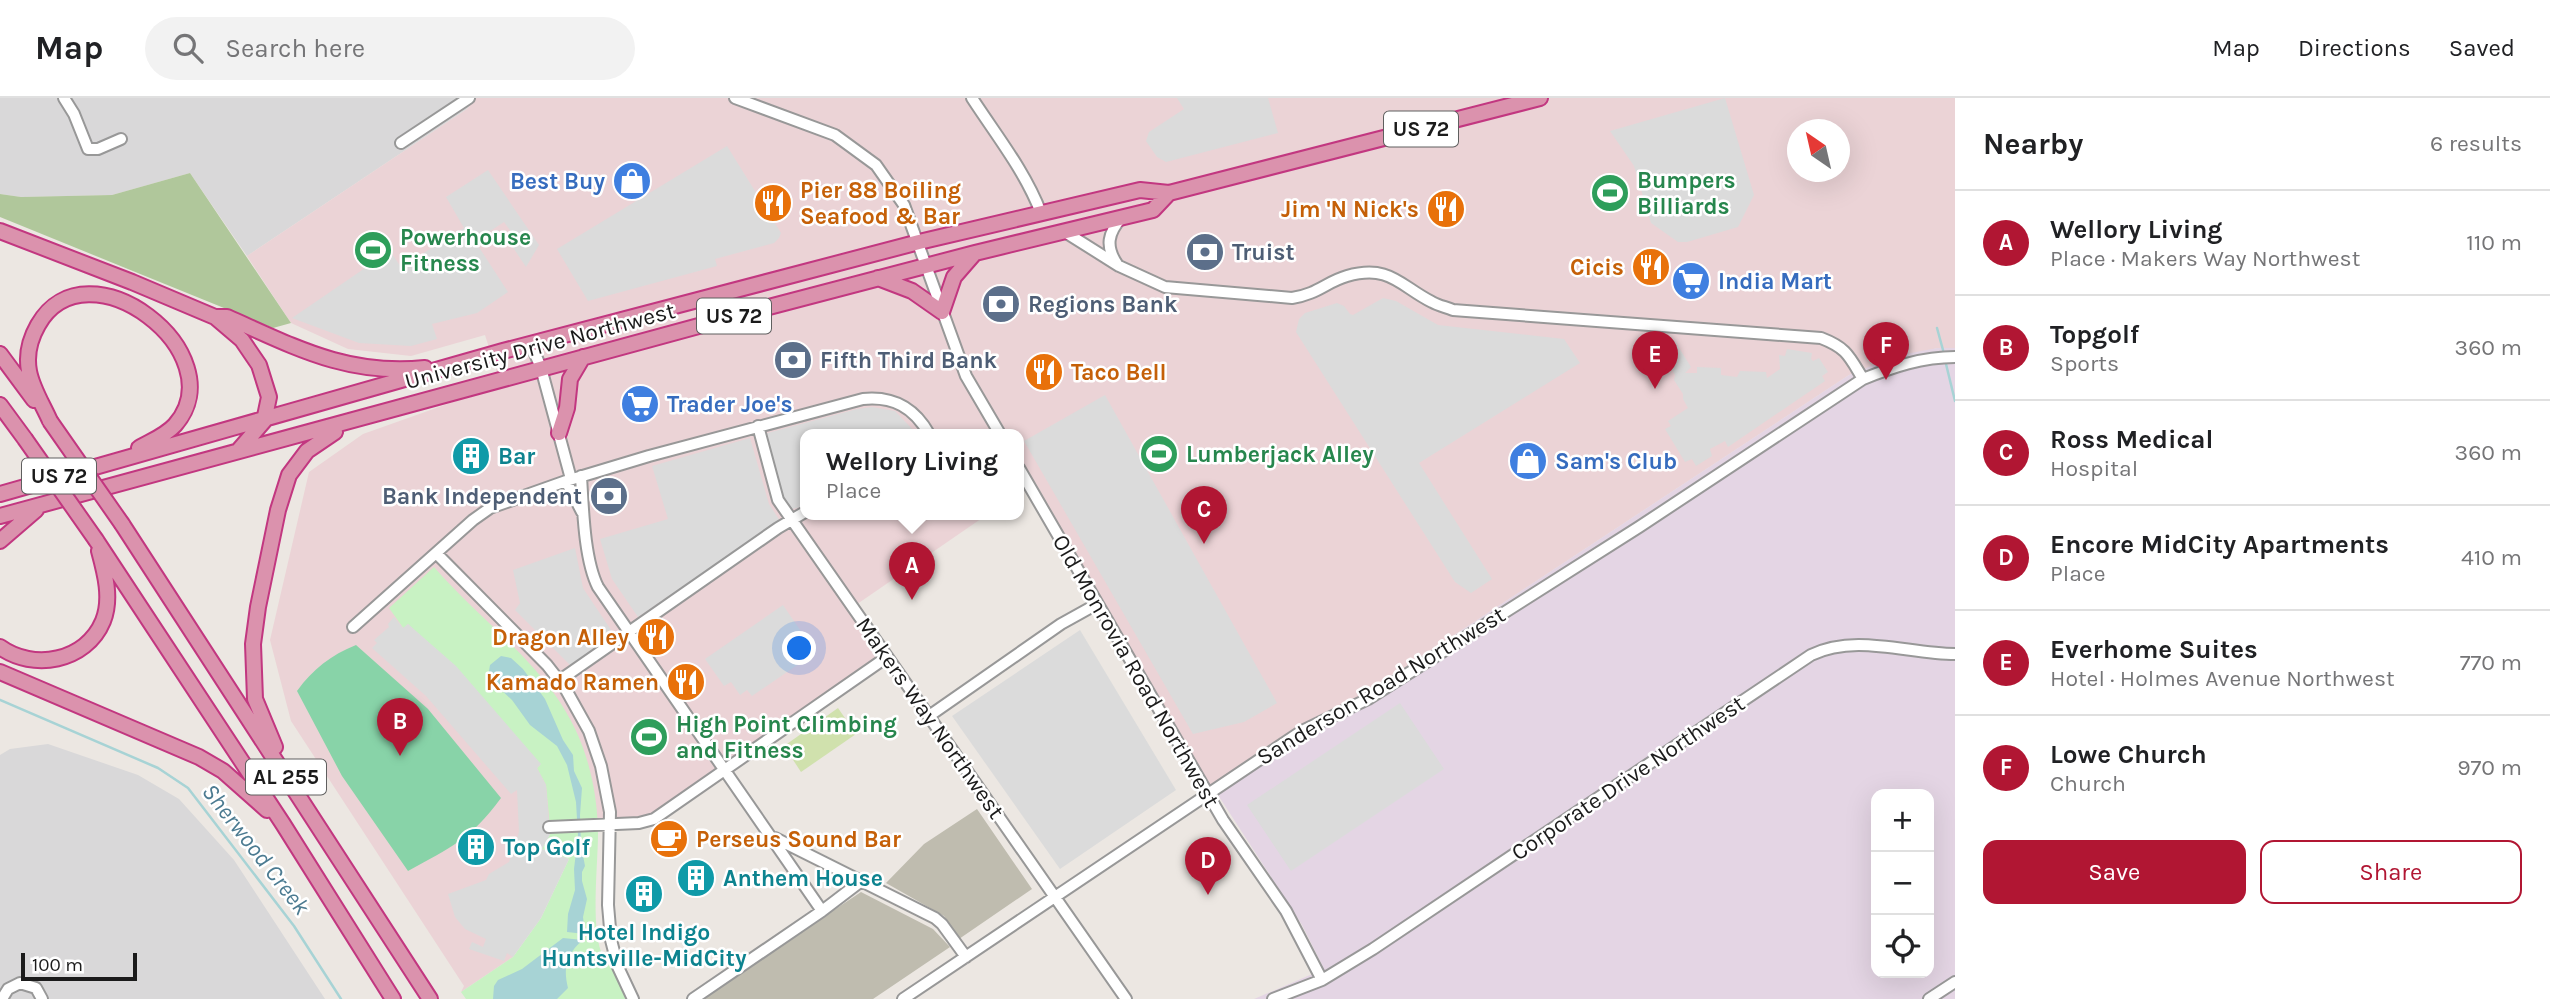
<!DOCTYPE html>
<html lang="en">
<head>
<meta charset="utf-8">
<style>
	body { margin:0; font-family:Karla,sans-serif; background:#f2f2f2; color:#202124 }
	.controls { position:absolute; right:21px; bottom:21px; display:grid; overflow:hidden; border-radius:14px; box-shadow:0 7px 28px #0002 }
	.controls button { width:63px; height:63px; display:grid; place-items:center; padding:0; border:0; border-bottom:2px solid #e0e0e0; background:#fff; color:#202124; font:35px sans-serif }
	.compass { position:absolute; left:1787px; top:21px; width:63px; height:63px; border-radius:50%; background:#fff; box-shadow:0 7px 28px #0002; rotate:326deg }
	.scale { position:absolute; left:21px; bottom:18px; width:116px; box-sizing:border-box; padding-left:7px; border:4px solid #1b1b1b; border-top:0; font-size:19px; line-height:24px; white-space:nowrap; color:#1b1b1b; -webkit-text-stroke:5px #fff; paint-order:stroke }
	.you { position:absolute; left:800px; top:551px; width:24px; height:24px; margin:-18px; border:5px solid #fff; border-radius:50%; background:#1a73e8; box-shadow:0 0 0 10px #1a73e833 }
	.badge { display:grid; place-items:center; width:46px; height:46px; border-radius:50%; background:#b11633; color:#fff; font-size:23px; font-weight:700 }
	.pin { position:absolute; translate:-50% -58px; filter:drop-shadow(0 2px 4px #0008) }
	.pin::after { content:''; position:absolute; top:37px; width:24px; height:21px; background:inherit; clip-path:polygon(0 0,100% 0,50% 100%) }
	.popup { position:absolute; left:800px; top:331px; width:224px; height:91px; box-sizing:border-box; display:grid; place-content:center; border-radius:14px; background:#fff; filter:drop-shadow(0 2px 5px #0005); font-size:23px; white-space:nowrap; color:#757577 }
	.popup b { font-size:26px; color:#202124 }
	.popup::after { content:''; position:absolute; left:50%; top:100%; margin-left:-14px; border:14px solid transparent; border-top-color:#fff }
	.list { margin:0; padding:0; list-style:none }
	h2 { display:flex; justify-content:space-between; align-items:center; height:91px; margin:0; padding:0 28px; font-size:30px }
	h2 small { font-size:23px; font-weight:400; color:#757577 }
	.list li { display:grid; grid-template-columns:46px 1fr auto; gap:21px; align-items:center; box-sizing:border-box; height:105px; padding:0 28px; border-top:2px solid #e0e0e0 }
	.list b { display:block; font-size:26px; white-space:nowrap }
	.list p { margin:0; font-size:23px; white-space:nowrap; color:#757577 }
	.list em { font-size:23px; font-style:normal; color:#757577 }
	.actions { display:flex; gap:14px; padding:21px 28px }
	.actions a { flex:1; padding:16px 0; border:2px solid #b11633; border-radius:14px; text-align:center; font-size:24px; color:#b11633 }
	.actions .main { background:#b11633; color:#fff }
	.icon { flex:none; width:38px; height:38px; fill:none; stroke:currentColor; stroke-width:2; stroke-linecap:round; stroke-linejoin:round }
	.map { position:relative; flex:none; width:1955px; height:901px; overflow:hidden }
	header { display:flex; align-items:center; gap:42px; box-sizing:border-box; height:98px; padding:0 35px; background:#fff; border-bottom:2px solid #e0e0e0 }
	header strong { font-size:33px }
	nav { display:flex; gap:38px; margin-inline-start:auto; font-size:24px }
	.search { width:490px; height:63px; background:#f2f2f2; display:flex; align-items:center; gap:18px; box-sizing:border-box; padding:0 24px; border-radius:38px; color:#757577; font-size:26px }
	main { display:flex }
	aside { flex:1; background:#fff }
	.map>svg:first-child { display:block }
</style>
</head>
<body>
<header>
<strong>Map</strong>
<div class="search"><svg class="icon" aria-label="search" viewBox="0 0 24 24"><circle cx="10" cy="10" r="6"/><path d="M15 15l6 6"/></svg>Search here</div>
<nav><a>Map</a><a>Directions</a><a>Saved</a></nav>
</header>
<main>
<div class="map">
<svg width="1955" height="901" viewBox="0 0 1955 901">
	<rect width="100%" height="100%" fill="#ece7e2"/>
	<path fill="#d9d8d9" d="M0 0H475L467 11 247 158 190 75 112 97 21 99 0 96Z
		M48 646 138 677 179 701 234 762 325 901H0V657L10 651Z"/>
	<path fill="#ebd3d6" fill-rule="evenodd" d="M475 0H1955V250H1937L1849 277 1354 603 1303 626 1209 688 1035 384 1019 395V336H805V416H988L850 511 882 559 664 710 647 719 618 723 549 725 513 859 461 894 464 888 291 623 270 542 309 374 363 336 501 287 485 237 411 258 348 251 291 225 247 158 467 11ZM1798 32H1840V74H1798Z"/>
	<path fill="#e4d5e4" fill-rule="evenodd" d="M1937 250H1955V901H1254L1324 871 1302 827 1218 697 1209 688 1303 626 1354 603 1849 277 1895 258ZM1876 696H1929V875H1876Z"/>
	<path fill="#bfbcaf" d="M977 711 1032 791 959 841 944 818 886 785 924 746Z
		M861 794 933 831 950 849 873 901H701Z"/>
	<path fill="#d0e1ad" d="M838 610 856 636 801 674 784 648Z"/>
	<path fill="#b0c79b" d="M190 75 291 225 273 230 0 119V96L21 99 112 97Z"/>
	<path fill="#c8f2c3" d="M434 469C492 536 568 580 590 673 595 692 598 716 598 736 598 766 590 834 603 858 611 872 625 886 634 901H466L461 894 513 859 541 820 569 761 558 757 559 752 554 751 552 755 542 751 550 736 549 718 546 687 537 670 540 667 408 526 404 531 389 510Z"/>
	<path fill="#88d3a8" d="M356 547 428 611 501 700C470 742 451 749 408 773L342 678 297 593C313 571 331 557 356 547Z"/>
	<path fill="#dbdbdb" d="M1177 0H1268L1278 35 1166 64 1157 59 1146 43 1149 34 1184 11Z
		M1725 0 1754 97 1738 129 1687 144H1678L1651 125 1634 68 1610 33Z
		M727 48 781 135 779 140 774 145 715 161 717 168 588 203 557 151Z
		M488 72 539 147 526 169 508 142 515 139 504 124 475 143 508 194 477 215 432 226 437 241 411 248 359 245 292 220 390 153 401 169 464 130 446 99Z
		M1383 200 1396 203 1438 227 1564 241 1580 265 1419 365 1492 481 1471 495 1455 484 1296 234 1299 221 1305 215 1337 205 1344 208 1350 216 1353 217Z
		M1674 242 1691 269 1685 275H1697V269L1721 270V277L1737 279 1740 273 1766 274 1767 280 1780 271 1779 257 1785 258 1787 251 1812 255 1811 261 1813 263 1819 260 1828 274 1822 278 1825 283 1728 349 1725 343 1710 351 1712 358 1696 368 1692 361 1685 364 1665 331 1671 328 1668 323 1688 310 1683 301V296L1674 282 1675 277 1668 263 1661 265 1653 248Z
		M1105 297 1277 605 1244 624 1193 636 1024 343Z
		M872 309 895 313 917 336H805V408L788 412 764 336 857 311Z
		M750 340 769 406 780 423 638 519 612 481 600 441 668 421 652 368Z
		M575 450 583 490 615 538 571 568 515 512 520 505 513 472Z
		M783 507 811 548 805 553 809 559 752 598 747 592 740 597 731 584 724 588 705 561Z
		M394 519 403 530 408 526 456 568 541 666 537 670 546 687 550 736 542 751 552 755 554 750 560 752 558 757 569 761 541 820 513 859 507 855 504 863 469 851 472 844 483 849 486 841 465 831 455 819 448 796 486 782 489 776 509 764 519 734 517 692 511 696 426 598 372 550 377 545 374 542 389 529 388 526Z
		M1080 532 1176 692 1060 771 952 618Z
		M1400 605 1444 671 1291 773 1247 707Z"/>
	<path fill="#a7d3d5" d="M501 558 511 560 523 571 545 601 563 642 573 657 574 673 582 690 580 717 581 747 585 768 582 774V783L587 801 583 819 585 836 567 834 568 816 575 792 574 771 578 738 576 704 567 667 557 648 530 627 512 602 497 588 489 573 490 567Z
		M563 840 583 842C566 856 563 870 568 890L557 901H493L494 888 498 882 522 871Z"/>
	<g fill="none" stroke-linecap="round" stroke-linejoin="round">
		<path stroke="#a7d3d5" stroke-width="2.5" d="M1937 230 1943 252
			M1946 266 1955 303
			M0 602 158 670 188 690 294 828 341 901"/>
		<defs>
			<path id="minor" d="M64 0 74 16 88 51H98L121 41
				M735 0 835 37 876 67 904 107 966 278 1000 336
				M972 0C996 37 1025 73 1041 115
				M401 45 469 0
				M1065 134 1119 168 1165 189 1292 200C1318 196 1326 184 1347 178 1390 166 1400 188 1432 204 1439 208 1446 209 1453 212L1821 240C1847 250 1849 258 1863 281
				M1117 166C1105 148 1108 135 1122 119
				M531 246 541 270 571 381
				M758 328 778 402 1126 901
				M1019 370 1223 722 1286 813 1322 882
				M581 378C583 410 584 461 598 489L822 813
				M566 383 582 414
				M436 455 547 567 565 590 589 633 601 668 610 714 608 807 611 842 618 869 633 901
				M353 529 473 422 490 410 566 383 649 358 863 301C893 298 914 309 929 336
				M560 582 778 430 805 414
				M929 618 1061 526 1097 506
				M549 729 639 725 654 721 887 559
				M775 740 935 820 942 826 966 859
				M2 901 8 891 20 885 36 890 42 901
				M693 901 822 813 860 784
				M903 901 1302 633 1368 601 1639 429 1863 281C1893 269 1922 259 1955 259
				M1273 901 1322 882 1373 851 1811 557C1856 535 1908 556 1955 556
				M1929 901 1955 884"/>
			<path id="highway" d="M0 133 132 184 215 219 242 242 259 267 269 299 264 323 238 353
				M878 180 912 193 942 214 954 179 974 156
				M216 219H227C295 249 347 278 425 270
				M0 256 34 302
				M0 307 25 341
				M50 323C43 307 32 290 29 273 26 257 30 241 38 227 87 141 237 256 175 327 165 338 151 343 139 350
				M559 335 567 310 570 281 583 259
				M0 396 503 253 919 144 1140 92 1169 95 1540 0
				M0 418 765 210 975 155 1153 112 1169 95
				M122 426 430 901
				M96 442 283 726 393 901
				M0 443 36 412
				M0 549C33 573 86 564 103 523 112 501 105 475 99 453
				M0 574 199 659 223 673 267 712
				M275 649 255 601 253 546 258 509 278 412 289 377 307 353 335 334"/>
		</defs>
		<use href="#minor" stroke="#989898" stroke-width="14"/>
		<use href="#highway" stroke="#c23780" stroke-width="18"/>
		<use href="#minor" stroke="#fff" stroke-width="10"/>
		<use href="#highway" stroke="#db92ad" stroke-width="14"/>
		<defs>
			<path id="highway-bridge" d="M50 323 122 426
				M25 341 96 442"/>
		</defs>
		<use href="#highway-bridge" stroke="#c23780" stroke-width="18" stroke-linecap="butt"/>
		<use href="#highway-bridge" stroke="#db92ad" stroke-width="14"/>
	</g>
	<defs>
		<symbol id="shop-disc" viewBox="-11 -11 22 22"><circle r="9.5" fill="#3f7fe0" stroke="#fff"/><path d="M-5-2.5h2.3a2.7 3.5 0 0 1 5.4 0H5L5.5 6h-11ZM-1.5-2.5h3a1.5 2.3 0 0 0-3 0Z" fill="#fff"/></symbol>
		<symbol id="stadium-disc" viewBox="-11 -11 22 22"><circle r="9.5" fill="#2e9e5b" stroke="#fff"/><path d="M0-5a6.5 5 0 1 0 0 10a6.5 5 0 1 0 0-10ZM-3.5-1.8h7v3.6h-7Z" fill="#fff"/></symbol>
		<symbol id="restaurant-disc" viewBox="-11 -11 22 22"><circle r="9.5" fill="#e8710a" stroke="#fff"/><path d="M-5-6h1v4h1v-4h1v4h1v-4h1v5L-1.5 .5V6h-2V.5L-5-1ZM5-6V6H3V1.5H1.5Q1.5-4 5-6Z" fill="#fff"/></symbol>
		<symbol id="bank-disc" viewBox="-11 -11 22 22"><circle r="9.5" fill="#5c6f8a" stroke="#fff"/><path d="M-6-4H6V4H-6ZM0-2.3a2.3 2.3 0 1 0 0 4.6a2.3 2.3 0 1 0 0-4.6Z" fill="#fff"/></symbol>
		<symbol id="supermarket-disc" viewBox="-11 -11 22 22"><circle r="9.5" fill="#3f7fe0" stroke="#fff"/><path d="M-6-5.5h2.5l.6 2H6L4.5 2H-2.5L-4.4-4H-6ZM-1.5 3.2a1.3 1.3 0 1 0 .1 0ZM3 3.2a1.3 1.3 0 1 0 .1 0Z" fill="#fff"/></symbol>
		<symbol id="building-disc" viewBox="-11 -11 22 22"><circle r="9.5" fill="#0f9aa8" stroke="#fff"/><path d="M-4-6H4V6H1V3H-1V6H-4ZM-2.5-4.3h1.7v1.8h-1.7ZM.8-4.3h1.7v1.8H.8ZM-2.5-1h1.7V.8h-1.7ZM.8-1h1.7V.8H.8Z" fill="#fff"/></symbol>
		<symbol id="cafe-disc" viewBox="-11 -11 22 22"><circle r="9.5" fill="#e8710a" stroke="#fff"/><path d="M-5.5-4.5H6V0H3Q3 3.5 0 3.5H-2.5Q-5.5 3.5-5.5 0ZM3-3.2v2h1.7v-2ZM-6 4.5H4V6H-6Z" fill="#fff"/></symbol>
	</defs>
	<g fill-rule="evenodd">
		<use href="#shop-disc" x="610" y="61" width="44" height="44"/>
		<use href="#stadium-disc" x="1588" y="73" width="44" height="44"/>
		<use href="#restaurant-disc" x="751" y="83" width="44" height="44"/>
		<use href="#restaurant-disc" x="1424" y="89" width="44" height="44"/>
		<use href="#stadium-disc" x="351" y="130" width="44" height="44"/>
		<use href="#bank-disc" x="1183" y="132" width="44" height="44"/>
		<use href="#restaurant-disc" x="1629" y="147" width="44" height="44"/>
		<use href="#supermarket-disc" x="1669" y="161" width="44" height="44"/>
		<use href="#bank-disc" x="979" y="184" width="44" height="44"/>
		<use href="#bank-disc" x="771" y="240" width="44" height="44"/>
		<use href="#restaurant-disc" x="1022" y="252" width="44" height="44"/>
		<use href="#supermarket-disc" x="618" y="284" width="44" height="44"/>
		<use href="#stadium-disc" x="1137" y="334" width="44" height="44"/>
		<use href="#building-disc" x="449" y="336" width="44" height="44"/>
		<use href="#shop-disc" x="1506" y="341" width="44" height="44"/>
		<use href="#bank-disc" x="587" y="376" width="44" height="44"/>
		<use href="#restaurant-disc" x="634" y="517" width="44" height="44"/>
		<use href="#restaurant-disc" x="664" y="562" width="44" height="44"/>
		<use href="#stadium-disc" x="627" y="617" width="44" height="44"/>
		<use href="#cafe-disc" x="647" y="719" width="44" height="44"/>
		<use href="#building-disc" x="454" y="727" width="44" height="44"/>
		<use href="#building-disc" x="674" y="758" width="44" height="44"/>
		<use href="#building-disc" x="622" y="774" width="44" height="44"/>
	</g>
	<g text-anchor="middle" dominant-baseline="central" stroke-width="5" stroke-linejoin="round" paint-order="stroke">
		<g fill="#fff" stroke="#5f5f5f" stroke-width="2">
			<rect x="1384" y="13.5" width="74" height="35" rx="5"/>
			<rect x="697" y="200.5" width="74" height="35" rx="5"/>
			<rect x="22" y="360.5" width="74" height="35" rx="5"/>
			<rect x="246" y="661.5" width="80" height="35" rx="5"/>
		</g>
		<g font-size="21" font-weight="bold" fill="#1b1b1b">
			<text x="1421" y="31">US 72</text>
			<text x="734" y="218">US 72</text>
			<text x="59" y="378">US 72</text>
			<text x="286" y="679">AL 255</text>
		</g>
		<g font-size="23" font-weight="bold" fill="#27864d" stroke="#fff" text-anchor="start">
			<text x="1637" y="82">Bumpers<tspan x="1637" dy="26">Billiards</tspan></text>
			<text x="400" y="139">Powerhouse<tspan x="400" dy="26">Fitness</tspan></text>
			<text x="1186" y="356">Lumberjack Alley</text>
			<text x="676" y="626">High Point Climbing<tspan x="676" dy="26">and Fitness</tspan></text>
		</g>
		<g font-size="23" font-weight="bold" fill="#366cbe" stroke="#fff" text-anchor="start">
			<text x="605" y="83" text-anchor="end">Best Buy</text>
			<text x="1718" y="183">India Mart</text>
			<text x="667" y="306">Trader Joe's</text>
			<text x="1555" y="363">Sam's Club</text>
		</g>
		<g font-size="23" font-weight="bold" fill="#c56008" stroke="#fff" text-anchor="end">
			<text x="800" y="92" text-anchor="start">Pier 88 Boiling<tspan x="800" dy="26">Seafood &amp; Bar</tspan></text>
			<text x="1419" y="111">Jim 'N Nick's</text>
			<text x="1624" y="169">Cicis</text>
			<text x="1071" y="274" text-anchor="start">Taco Bell</text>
			<text x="629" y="539">Dragon Alley</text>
			<text x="659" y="584">Kamado Ramen</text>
			<text x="696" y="741" text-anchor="start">Perseus Sound Bar</text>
		</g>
		<g font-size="23" font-weight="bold" fill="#4e5e75" stroke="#fff" text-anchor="start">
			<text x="1232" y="154">Truist</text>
			<text x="1028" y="206">Regions Bank</text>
			<text x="820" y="262">Fifth Third Bank</text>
			<text x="582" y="398" text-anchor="end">Bank Independent</text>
		</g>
		<g font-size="23" fill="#1b1b1b" stroke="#fff">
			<text transform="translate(540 248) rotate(-15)">University Drive Northwest</text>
			<text transform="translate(1136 573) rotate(60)">Old Monrovia Road Northwest</text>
			<text transform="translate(1381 588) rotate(-31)">Sanderson Road Northwest</text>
			<text transform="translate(930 620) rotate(55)">Makers Way Northwest</text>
			<text transform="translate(1628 680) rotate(-34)">Corporate Drive Northwest</text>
		</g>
		<g font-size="23" font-weight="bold" fill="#0d838f" stroke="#fff" text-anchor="start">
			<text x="498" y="358">Bar</text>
			<text x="503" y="749">Top Golf</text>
			<text x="723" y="780">Anthem House</text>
			<text x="644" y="834" text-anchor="middle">Hotel Indigo<tspan x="644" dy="26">Huntsville-MidCity</tspan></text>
		</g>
		<g font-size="24" font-style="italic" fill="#4c7b91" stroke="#fff">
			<text transform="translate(256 751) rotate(52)">Sherwood Creek</text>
		</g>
	</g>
</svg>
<div class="controls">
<button>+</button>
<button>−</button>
<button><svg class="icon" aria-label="locate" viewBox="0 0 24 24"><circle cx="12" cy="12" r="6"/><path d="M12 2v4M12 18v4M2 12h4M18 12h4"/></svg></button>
</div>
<svg class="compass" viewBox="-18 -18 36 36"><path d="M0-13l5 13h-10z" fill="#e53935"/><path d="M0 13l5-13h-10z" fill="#757577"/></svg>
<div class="scale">100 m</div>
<div class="you"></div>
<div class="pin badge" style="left:912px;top:502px">A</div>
<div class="popup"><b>Wellory Living</b>Place</div>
<div class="pin badge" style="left:400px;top:658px">B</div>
<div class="pin badge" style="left:1204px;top:446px">C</div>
<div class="pin badge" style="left:1208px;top:797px">D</div>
<div class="pin badge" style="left:1655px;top:291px">E</div>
<div class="pin badge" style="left:1886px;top:282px">F</div>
</div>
<aside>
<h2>Nearby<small>6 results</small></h2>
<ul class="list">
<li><span class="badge">A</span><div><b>Wellory Living</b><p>Place · Makers Way Northwest</p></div><em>110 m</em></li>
<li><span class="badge">B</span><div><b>Topgolf</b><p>Sports</p></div><em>360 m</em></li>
<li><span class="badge">C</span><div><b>Ross Medical</b><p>Hospital</p></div><em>360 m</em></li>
<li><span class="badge">D</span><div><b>Encore MidCity Apartments</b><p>Place</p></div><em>410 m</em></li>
<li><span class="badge">E</span><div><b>Everhome Suites</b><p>Hotel · Holmes Avenue Northwest</p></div><em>770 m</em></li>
<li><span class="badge">F</span><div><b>Lowe Church</b><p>Church</p></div><em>970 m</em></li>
</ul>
<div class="actions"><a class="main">Save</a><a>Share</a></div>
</aside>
</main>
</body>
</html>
